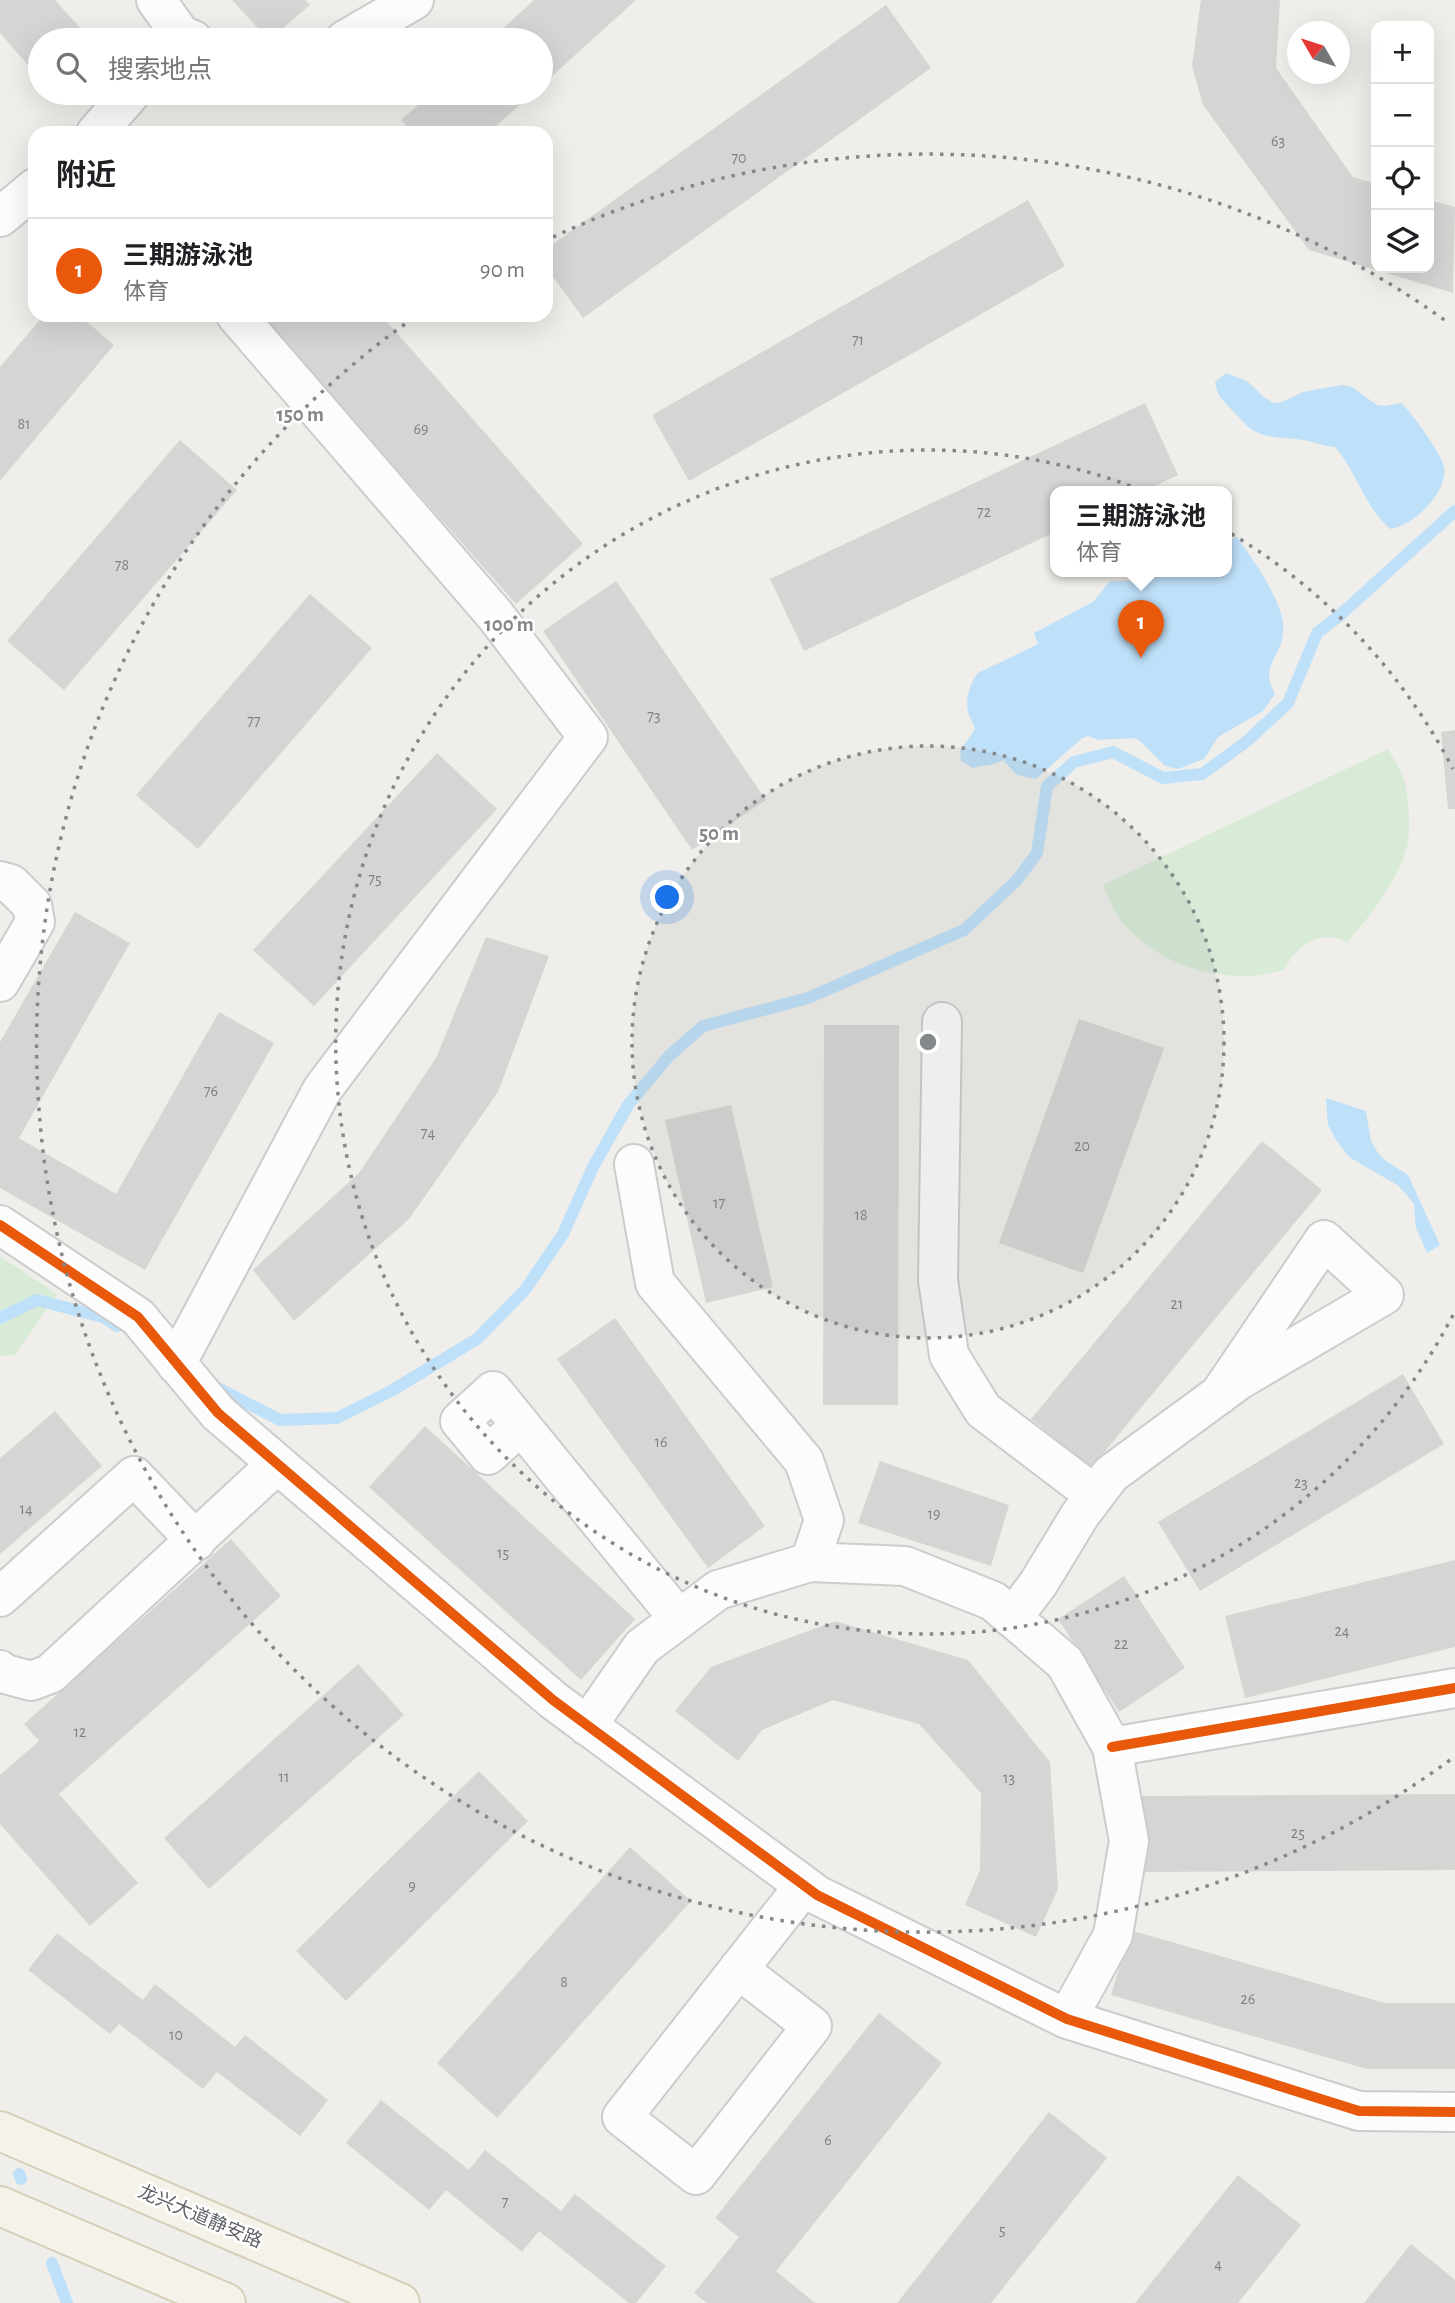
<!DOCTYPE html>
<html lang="zh">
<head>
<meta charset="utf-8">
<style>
	body { margin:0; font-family:"Alegreya Sans","Noto Sans SC",sans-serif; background:#f6f6f6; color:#202124 }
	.controls { position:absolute; right:21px; top:21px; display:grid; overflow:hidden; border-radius:14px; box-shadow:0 7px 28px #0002 }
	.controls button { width:63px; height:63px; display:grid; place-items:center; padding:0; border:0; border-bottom:2px solid #e0e0e0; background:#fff; color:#202124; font:35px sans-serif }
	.compass { position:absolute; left:1287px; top:21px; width:63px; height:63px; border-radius:50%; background:#fff; box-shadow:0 7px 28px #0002; rotate:309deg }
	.you { position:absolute; left:668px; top:898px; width:24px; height:24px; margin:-18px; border:5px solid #fff; border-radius:50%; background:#1a73e8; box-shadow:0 0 0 10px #1a73e833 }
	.badge { display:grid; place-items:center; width:46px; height:46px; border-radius:50%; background:#ea580c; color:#fff; font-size:23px; font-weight:700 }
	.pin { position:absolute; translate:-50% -58px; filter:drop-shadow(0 2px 4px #0008) }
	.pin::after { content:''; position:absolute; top:37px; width:24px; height:21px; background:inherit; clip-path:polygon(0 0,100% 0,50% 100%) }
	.popup { position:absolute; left:1050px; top:486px; width:182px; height:91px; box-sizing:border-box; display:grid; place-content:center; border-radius:14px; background:#fff; filter:drop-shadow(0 2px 5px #0005); font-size:23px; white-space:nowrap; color:#757577 }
	.popup b { font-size:26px; color:#202124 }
	.popup::after { content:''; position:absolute; left:50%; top:100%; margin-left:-14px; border:14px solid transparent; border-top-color:#fff }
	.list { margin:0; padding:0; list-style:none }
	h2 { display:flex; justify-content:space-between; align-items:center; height:91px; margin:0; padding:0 28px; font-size:30px }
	h2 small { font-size:23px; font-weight:400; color:#757577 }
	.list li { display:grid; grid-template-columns:46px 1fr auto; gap:21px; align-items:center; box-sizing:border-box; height:105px; padding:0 28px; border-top:2px solid #e0e0e0 }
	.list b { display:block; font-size:26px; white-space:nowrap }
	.list p { margin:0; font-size:23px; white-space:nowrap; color:#757577 }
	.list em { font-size:23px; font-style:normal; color:#757577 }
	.icon { flex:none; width:38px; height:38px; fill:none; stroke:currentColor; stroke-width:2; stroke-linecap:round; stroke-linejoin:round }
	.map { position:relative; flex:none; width:1455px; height:2303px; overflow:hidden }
	.search { position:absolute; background:#fff; box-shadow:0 7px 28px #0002; left:28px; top:28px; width:525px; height:77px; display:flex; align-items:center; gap:18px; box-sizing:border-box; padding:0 24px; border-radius:38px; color:#757577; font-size:26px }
	.panel { position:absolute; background:#fff; box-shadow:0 7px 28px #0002; left:28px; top:126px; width:525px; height:196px; border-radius:21px }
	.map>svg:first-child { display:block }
</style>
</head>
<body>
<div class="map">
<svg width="1455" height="2303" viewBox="0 0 1455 2303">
	<rect width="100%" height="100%" fill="#efeeea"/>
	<path fill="#d8ebd6" d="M1388 749C1394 760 1402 771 1405 783 1409 801 1411 829 1407 847 1399 878 1368 920 1347 942 1319 928 1297 946 1284 970 1226 987 1158 967 1120 919 1113 909 1108 896 1103 885Z
		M0 1256 57 1294 15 1355 0 1356Z"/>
	<path fill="#bfe0f9" d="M1226 373 1247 381 1265 398 1274 403 1282 402 1303 392 1342 385 1352 387 1377 405 1385 406 1401 403C1411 411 1442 455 1444 467 1448 493 1413 526 1390 529 1364 506 1357 472 1335 447 1323 446 1314 442 1303 440 1286 437 1265 439 1251 429 1249 428 1222 400 1220 397 1217 393 1216 387 1215 382Z
		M1237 537C1253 560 1279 595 1283 623 1287 656 1257 662 1275 694L1263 711 1218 737 1204 759 1178 769 1165 766 1140 741 1133 738 1099 740 1088 736 1081 739 1036 779 1017 775 1003 760C993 766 983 765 973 768L961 761 960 751 975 729C973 723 970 718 968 712 965 700 970 682 978 673L1038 644 1034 633 1093 602 1110 581H1147L1165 572H1227V542Z
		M1326 1098 1366 1111 1371 1141 1378 1153 1386 1161 1408 1175 1440 1245 1427 1253 1416 1228 1414 1204 1399 1186 1349 1157 1336 1140 1328 1125Z"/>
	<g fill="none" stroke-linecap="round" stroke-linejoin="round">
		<path stroke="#bfe0f9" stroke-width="12" d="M0 1318 37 1300 103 1317 117 1326
			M214 1386 280 1420 337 1418 391 1391 477 1339 525 1290 563 1234 593 1167 628 1105 669 1056 703 1026 808 998 964 930 1017 880 1037 853 1047 786 1074 762 1113 752 1163 778 1202 774 1246 742 1288 703 1317 633 1339 616 1455 511
			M19 2174 21 2179
			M52 2263 67 2303"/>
	</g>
	<path fill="#d6d5d3" d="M0 0H55L91 40H40V79L0 33Z
		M232 0H305L310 5 269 40Z
		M534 0H636L541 86V40H490Z
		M1201 0H1280L1276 68 1353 177 1376 184V268H1429V200L1455 207 1453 293 1309 250 1203 105 1192 66Z
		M886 5 931 68 583 318 546 267V249Z
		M432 93H533L488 133H412L401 120Z
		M1028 200 1065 266 689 481 652 415Z
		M44 315H79L114 345 0 481V367Z
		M260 315H381L583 544 516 604Z
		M1145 403 1178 475 1142 492H1055V532L804 651 770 579Z
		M180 440 237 490 64 690 7 641Z
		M616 581 766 800 692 850 543 631Z
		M310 594 372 648 198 849 136 795Z
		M1455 730V809H1448L1441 732Z
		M437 753 497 809 314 1006 253 950Z
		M75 912 130 943 19 1138 116 1194 219 1012 274 1043 145 1270 0 1188V1042Z
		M486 937 549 956 498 1092 409 1219 294 1321 253 1270 359 1173 436 1058Z
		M1079 1019 1164 1048 1083 1273 999 1243Z
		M824 1025H899L898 1405H823Z
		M731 1105 773 1287 706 1303 665 1120Z
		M1262 1141 1322 1190 1091 1468 1031 1419Z
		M615 1318 765 1526 708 1568 557 1359Z
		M1403 1374 1444 1444 1200 1591 1158 1522Z
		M55 1411 102 1466 0 1554V1458Z
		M425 1426 635 1619 581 1680 369 1487Z
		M880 1461 1009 1505 991 1566 858 1523Z
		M231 1539 281 1596 59 1794 138 1883 90 1926 0 1824V1775L39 1741 24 1724Z
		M1455 1560V1647L1245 1698 1225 1616Z
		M1124 1576 1185 1668 1119 1712 1058 1619Z
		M835 1621 968 1660 1050 1762 1058 1889 1036 1937 965 1905 980 1870 981 1793 919 1724 833 1700 762 1730 738 1761 675 1711 711 1667Z
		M358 1664 404 1715 209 1889 164 1838Z
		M479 1771 528 1821 346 2001 296 1951Z
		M1455 1794V1870L1141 1872V1796Z
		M630 1847 691 1901 497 2118 437 2063Z
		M1130 1930 1385 2003H1455V2069H1367L1111 1995Z
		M57 1933 143 2000 155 1984 235 2047 245 2035 328 2100 300 2136 217 2072 203 2089 119 2024 110 2034 28 1970Z
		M879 2013 942 2063 776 2271 815 2303H707L694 2293 739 2237 715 2218Z
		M381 2100 469 2170 485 2150 561 2211 575 2194 666 2266 636 2303H629L539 2231 522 2252 446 2190 429 2210 346 2143Z
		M1049 2112 1107 2158 991 2303H897Z
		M1238 2175 1301 2225 1238 2303H1135Z
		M1411 2244 1455 2280V2303H1364Z"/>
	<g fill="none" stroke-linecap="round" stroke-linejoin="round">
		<defs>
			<path id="minor" d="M156 0 181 35 193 40
				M345 40 414 0
				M96 133 131 93
				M0 217 35 188
				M0 881 11 884 32 905 35 922 0 982
				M942 1022 938 1280 949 1355 983 1410 1095 1495
				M634 1164 655 1283 804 1461 824 1520 810 1562
				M0 1225 138 1317 218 1413 553 1700 817 1895 1067 2019 1359 2111 1455 2112
				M176 1364 322 1090 588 737 495 615 236 315
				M521 1425 488 1455 460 1421 493 1391 679 1619
				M0 1597 134 1476 196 1541
				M1012 1618 1038 1584 1080 1515 1111 1474 1239 1380 1384 1295 1324 1240 1219 1395
				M0 1670 2 1673 31 1681 50 1674 277 1464
				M587 1726 642 1647 718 1590 810 1562 905 1566 993 1601 1065 1663 1112 1747 1129 1841 1113 1935 1067 2019
				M1112 1747 1455 1688
				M738 1969 812 2026 696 2175 622 2117 804 1886"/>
			<path id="major" d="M0 2131 400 2303
				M0 2206 226 2303"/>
		</defs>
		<use href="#minor" stroke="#cbcccc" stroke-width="42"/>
		<use href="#major" stroke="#d7ceb8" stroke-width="42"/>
		<use href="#minor" stroke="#fdfcfc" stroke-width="38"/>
		<use href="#major" stroke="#f4f2e9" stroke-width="38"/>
		<defs>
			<path id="cycleway" d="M0 1225 138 1317 218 1413 553 1700 817 1895 1067 2019 1359 2111 1455 2112
				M1112 1747 1455 1688"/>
		</defs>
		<use href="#cycleway" stroke="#fff" stroke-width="15"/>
		<use href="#cycleway" stroke="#e8590c" stroke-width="10"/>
	</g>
	<circle cx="928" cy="1042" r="296" fill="#84888a" fill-opacity=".12"/>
	<g fill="none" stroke="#84888a" stroke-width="3.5" stroke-dasharray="3.5 7">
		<circle cx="928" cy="1042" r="296"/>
		<path d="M1453 1315A592 592 0 1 1 1453 769"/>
		<path d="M1450 1760A888 888 0 1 1 412 319M553 237A888 888 0 0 1 1450 324"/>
	</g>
	<g text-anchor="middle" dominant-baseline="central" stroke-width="5" stroke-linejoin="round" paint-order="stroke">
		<g font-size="16" fill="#7e8184">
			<text x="1278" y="141">63</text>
			<text x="739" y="158">70</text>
			<text x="858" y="340">71</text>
			<text x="24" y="424">81</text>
			<text x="421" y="429">69</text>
			<text x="984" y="512">72</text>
			<text x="122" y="565">78</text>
			<text x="654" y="716">73</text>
			<text x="254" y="721">77</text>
			<text x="375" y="879">75</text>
			<text x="211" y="1091">76</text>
			<text x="428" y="1133">74</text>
			<text x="1082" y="1146">20</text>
			<text x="719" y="1203">17</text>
			<text x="861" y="1215">18</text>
			<text x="1177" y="1304">21</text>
			<text x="661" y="1442">16</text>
			<text x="1301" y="1483">23</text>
			<text x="26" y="1509">14</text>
			<text x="934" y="1514">19</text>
			<text x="503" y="1553">15</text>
			<text x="1342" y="1631">24</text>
			<text x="1121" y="1644">22</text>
			<text x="80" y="1732">12</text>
			<text x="284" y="1777">11</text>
			<text x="1009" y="1778">13</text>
			<text x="1298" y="1833">25</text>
			<text x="412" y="1886">9</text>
			<text x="564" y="1982">8</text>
			<text x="1248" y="1999">26</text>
			<text x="176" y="2035">10</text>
			<text x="828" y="2140">6</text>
			<text x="505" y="2202">7</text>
			<text x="1002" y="2230">5</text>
			<text x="1218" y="2264">4</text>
		</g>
		<g font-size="19" fill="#5f6368" stroke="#fff">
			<text transform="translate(200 2217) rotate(23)">龙兴大道静安路</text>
		</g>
	</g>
	<circle cx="928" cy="1042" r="10" fill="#84888a" stroke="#fff" stroke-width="3.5"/>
	<g font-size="21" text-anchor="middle" font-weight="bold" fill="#84888a" stroke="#fff" stroke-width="5" stroke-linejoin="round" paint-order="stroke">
		<text x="300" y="421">150 m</text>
		<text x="509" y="631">100 m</text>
		<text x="719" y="840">50 m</text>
	</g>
</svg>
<div class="controls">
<button>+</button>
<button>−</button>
<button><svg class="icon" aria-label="locate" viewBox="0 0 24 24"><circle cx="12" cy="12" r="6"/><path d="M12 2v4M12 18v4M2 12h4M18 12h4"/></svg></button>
<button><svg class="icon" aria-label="layers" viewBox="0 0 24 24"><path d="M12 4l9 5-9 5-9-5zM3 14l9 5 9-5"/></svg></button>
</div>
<svg class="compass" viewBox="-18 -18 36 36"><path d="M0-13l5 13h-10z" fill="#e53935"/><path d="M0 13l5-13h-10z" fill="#757577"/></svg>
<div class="you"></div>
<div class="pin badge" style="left:1141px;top:658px">1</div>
<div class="popup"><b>三期游泳池</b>体育</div>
<div class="search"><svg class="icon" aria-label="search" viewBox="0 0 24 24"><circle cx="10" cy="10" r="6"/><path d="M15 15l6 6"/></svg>搜索地点</div>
<section class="panel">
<h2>附近<small></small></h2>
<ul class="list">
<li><span class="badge">1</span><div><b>三期游泳池</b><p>体育</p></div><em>90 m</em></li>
</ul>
</section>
</div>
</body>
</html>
